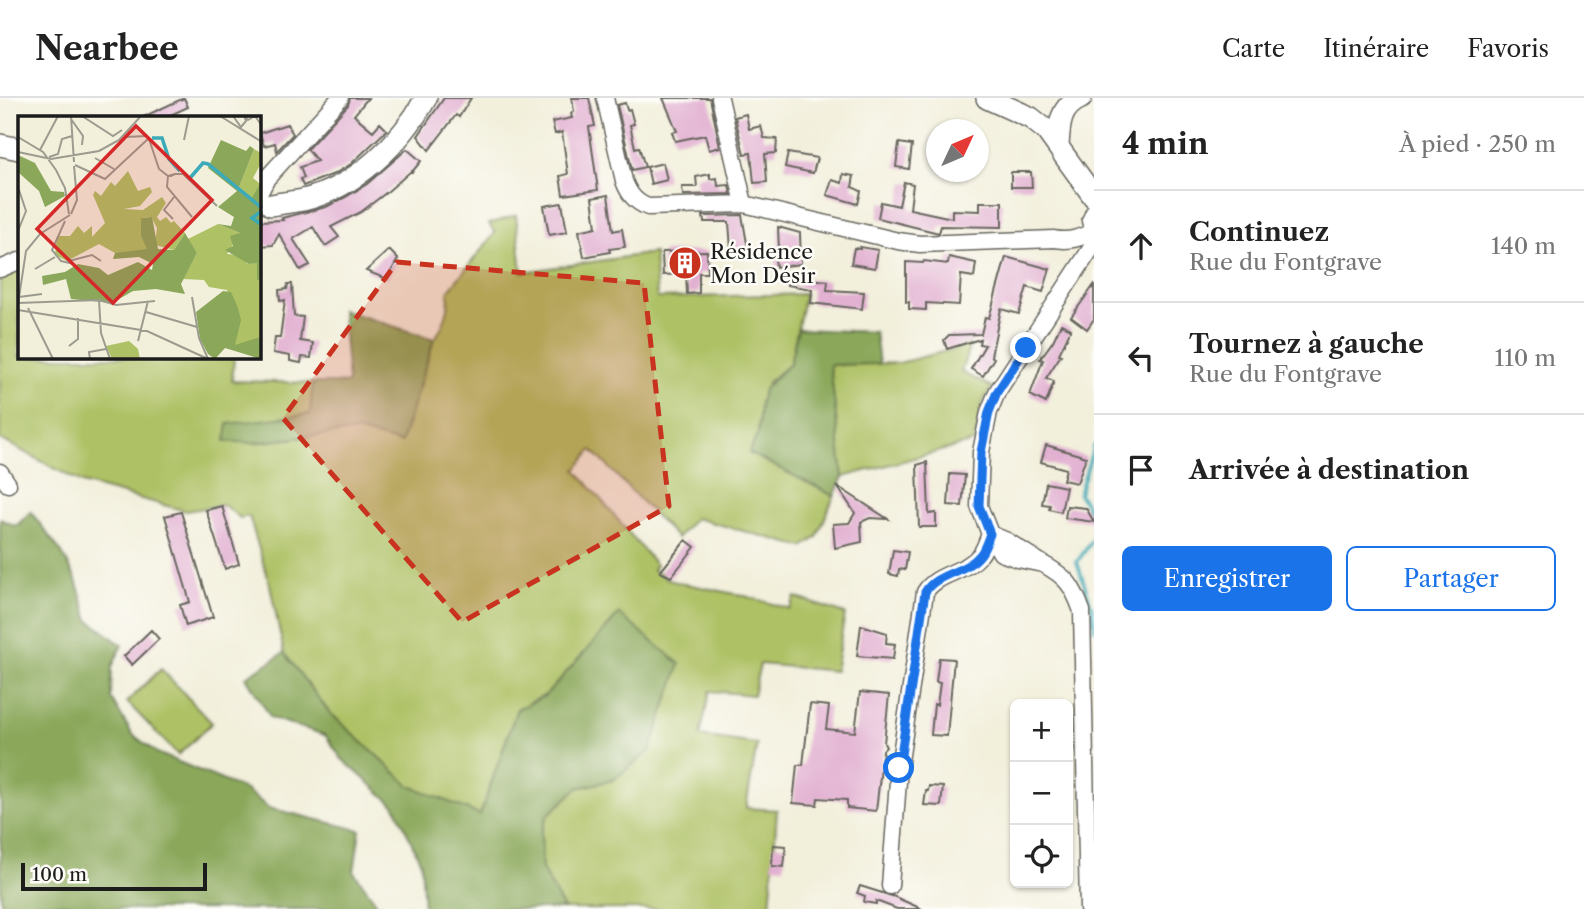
<!DOCTYPE html>
<html lang="fr">
<head>
<meta charset="utf-8">
<style>
	body { margin:0; font-family:"Libre Caslon Text",serif; background:#f2f2f2; color:#222 }
	.controls { position:absolute; right:21px; bottom:21px; display:grid; overflow:hidden; border-radius:10px; box-shadow:0 2px 5px #0004 }
	.controls button { width:63px; height:63px; display:grid; place-items:center; padding:0; border:0; border-bottom:2px solid #e0e0e0; background:#fff; color:#222; font:35px sans-serif }
	.compass { position:absolute; left:926px; top:21px; width:63px; height:63px; border-radius:50%; background:#fff; box-shadow:0 2px 5px #0004; rotate:46deg }
	.scale { position:absolute; left:21px; bottom:18px; width:186px; box-sizing:border-box; padding-left:7px; border:4px solid #1c1c1c; border-top:0; font-size:19px; line-height:24px; white-space:nowrap; color:#1c1c1c; -webkit-text-stroke:5px #fdfcf7; paint-order:stroke }
	.stop { position:absolute; width:21px; height:21px; margin:-16px; border:5px solid #1a73e8; border-radius:50%; background:#fff }
	.stop.end { background:#1a73e8; border-color:#fff; box-shadow:0 2px 7px #0008 }
	.list { margin:0; padding:0; list-style:none }
	h2 { display:flex; justify-content:space-between; align-items:center; height:91px; margin:0; padding:0 28px; font-size:30px }
	h2 small { font-size:23px; font-weight:400; color:#767676 }
	.list li { display:grid; grid-template-columns:46px 1fr auto; gap:21px; align-items:center; box-sizing:border-box; height:112px; padding:0 28px; border-top:2px solid #e0e0e0 }
	.list b { display:block; font-size:26px; white-space:nowrap }
	.list p { margin:0; font-size:23px; white-space:nowrap; color:#767676 }
	.list em { font-size:23px; font-style:normal; color:#767676 }
	.actions { display:flex; gap:14px; padding:21px 28px }
	.actions a { flex:1; padding:16px 0; border:2px solid #1a73e8; border-radius:10px; text-align:center; font-size:24px; color:#1a73e8 }
	.actions .main { background:#1a73e8; color:#fff }
	.icon { flex:none; width:38px; height:38px; fill:none; stroke:currentColor; stroke-width:2; stroke-linecap:round; stroke-linejoin:round }
	.map { position:relative; flex:none; width:1094px; height:811px; overflow:hidden }
	header { display:flex; align-items:center; gap:42px; box-sizing:border-box; height:98px; padding:0 35px; background:#fff; border-bottom:2px solid #e0e0e0 }
	header strong { font-size:33px }
	nav { display:flex; gap:38px; margin-inline-start:auto; font-size:24px }
	main { display:flex }
	aside { flex:1; background:#fff }
	.map>svg:first-child { display:block }
</style>
</head>
<body>
<header>
<strong>Nearbee</strong>
<nav><a>Carte</a><a>Itinéraire</a><a>Favoris</a></nav>
</header>
<main>
<div class="map">
<svg width="1094" height="811" viewBox="0 0 1094 811">
	<rect width="100%" height="100%" fill="#fdfcf7"/>
	<filter id="ink" filterUnits="userSpaceOnUse"><feTurbulence type="fractalNoise" baseFrequency=".0143" numOctaves="2"/><feDisplacementMap in="SourceGraphic" scale="14" xChannelSelector="R" yChannelSelector="G"/><feConvolveMatrix kernelMatrix="1 2 1 2 8 2 1 2 1" color-interpolation-filters="sRGB"/></filter>
	<filter id="wash" filterUnits="userSpaceOnUse"><feTurbulence type="fractalNoise" baseFrequency=".00686" numOctaves="4" result="noise"/><feDisplacementMap in="SourceGraphic" scale="28" xChannelSelector="R" yChannelSelector="G"/><feGaussianBlur stdDeviation="1.57" result="paint"/><feColorMatrix in="noise" values="0 0 0 0 0 0 0 0 0 0 0 0 0 0 0 0 0 1.4 0 .05"/><feComposite in="paint" operator="in"/></filter>
	<g filter="url(#wash)">
		<rect width="100%" height="100%" fill="#f2efdb"/>
		<path fill="#aec165" stroke="#656e40" stroke-width="2" d="M516 117 522 174 654 155 657 200 805 196 790 265 767 285 758 335 749 355 834 398 817 439 803 449 695 420 677 440 592 352 576 372 656 467 653 472 672 483 745 498 790 511 795 499 845 516 835 573 760 566 753 597 710 593 700 638 757 646 746 710 777 712 770 811H564L542 771 541 735 547 718 578 689 613 682 619 517 547 596 517 611 480 717 410 688 329 614 284 555 270 487 249 418 240 420 224 407 186 413 82 385 0 341V178L19 170V259H234L232 283 313 285 310 316 252 345 357 333 401 345 434 241C444 228 451 209 448 193L495 135 489 126Z
			M970 247 961 274 992 289 982 306 974 344 843 379 830 267 899 265Z
			M161 571 212 625 178 657 127 604Z"/>
		<path fill="#8aa75a" stroke="#53623b" stroke-width="2" d="M342 212 434 241 401 345 357 333 252 345 225 343 228 326 310 316 313 285H348Z
			M798 231 875 234 879 266 830 267 843 379 834 398 749 355 758 335 760 304 764 291 790 265Z
			M31 414 62 455 75 479 89 522 122 547 112 569 111 600 132 636 157 655 246 692 269 710 360 732 354 774 376 804 374 811H81L71 806 1 805 0 421 16 428Z
			M619 516 680 566 650 653 613 682 578 690 547 718 541 735 542 771 564 811H424L421 765 395 708 342 661 325 637 271 620 246 579 284 555 329 614 410 688 480 717 517 611 545 598Z"/>
		<g fill="none" stroke-linecap="round" stroke-linejoin="round">
			<path stroke="#3baab9" stroke-width="3.5" d="M1094 348 1079 396 1094 419
				M1094 440 1077 464 1092 509 1094 531"/>
		</g>
		<g id="blocks">
			<path fill="#e2b1d2" d="M184 0 188 9 166 19H143Z
				M350 0H368L354 17 373 33 380 25 387 32 351 66 334 76 303 88 300 81 304 80 300 69 317 63 307 51 348 7Z
				M444 0H471L459 19 456 17 429 52 418 38Z
				M572 0H589L595 28 589 29 598 92 563 97 560 78 568 76 562 34 555 36 552 24 572 20 571 15 574 14Z
				M663 0H710L720 49 709 52 705 37 675 43 672 34 677 33Z
				M625 5 627 12 630 11 634 26 630 27 635 50 639 49 645 69 632 72 617 7Z
				M746 16 749 31 761 28 764 40 777 41 776 55 765 56 767 84 754 85 751 55 744 56 735 19Z
				M287 26 293 36 277 53 275 45 264 48 260 35Z
				M899 45 912 47 909 71 896 69Z
				M407 51 421 63 412 74 411 73 387 94 361 114 331 129 339 139 325 148 313 129 293 141 310 167 300 172 279 136 273 147 259 148V123L283 122 282 120 326 109 346 99 367 86Z
				M788 55 817 60 813 75 785 69Z
				M663 65 667 82 651 86 647 69Z
				M1011 74H1031L1032 89H1011Z
				M710 76V81L717 80 718 88 729 87 731 96 683 97 682 89H697L696 79Z
				M843 76 854 78 852 89 861 93 858 106 827 97 832 82 842 85Z
				M904 84 913 86 910 111 952 120V112L980 113V104H1002V129L941 128 939 135 878 120 881 104 899 108Z
				M608 97 613 133 622 131 625 149 609 151 610 154 584 159 579 133 596 129 592 100Z
				M562 105 567 134 549 137 544 108Z
				M742 117 748 151 731 152 729 124H704L703 118Z
				M778 129 800 135 801 166 776 169 774 152H779Z
				M860 149 878 152 875 170 851 166 854 150 860 151Z
				M389 152 398 161 387 181 366 173Z
				M707 153 708 175H699V195L687 196 686 176 663 177 662 154Z
				M949 159 976 165 974 179 961 177 959 207 926 205V212L909 211V204H906V164L923 165 924 163 948 166Z
				M1006 159 1050 171 1043 194 1027 189 1019 216 1001 211 991 258 994 260 983 278 971 271 985 247 979 246 980 241 947 251 944 242 949 237 981 236 985 219 989 220Z
				M788 179 828 183 827 192 864 194 862 211 811 205 812 191 787 187Z
				M288 186H292L294 218 303 219 300 243 313 245 311 260 302 259 301 265 290 263V258L273 255 275 240H280L285 202 280 203 279 192 287 191Z
				M1094 187V221L1087 231 1071 219Z
				M1061 226 1071 231 1059 256 1061 257 1046 280 1054 283 1046 305 1030 297 1043 262 1040 261 1053 243Z
				M1046 347 1086 359 1077 385 1063 382 1066 371 1041 364Z
				M927 364 929 416 936 415V429H919L917 367Z
				M950 376 965 377 962 408 948 407Z
				M1046 385 1066 389 1061 414 1049 411 1050 407 1042 406Z
				M837 388 888 421 870 420 861 424 862 444 835 450 833 426 849 425 855 415Z
				M222 408 239 466 225 471 206 412Z
				M1067 408 1086 410 1094 424 1065 420Z
				M181 414 213 519 186 528 180 507 190 504 165 418Z
				M686 442 695 449 671 479 660 474Z
				M893 452 908 454 905 472 899 471 898 478 889 476Z
				M861 527 887 535 886 545 895 546 893 561 857 558Z
				M151 532 159 541 132 567 124 558Z
				M939 560 954 561 947 638 931 637 934 606 937 607 940 585 936 584Z
				M860 594 889 597 884 645 886 649 883 652 876 713 847 710V702L818 700 817 707 793 705 797 667H803L810 606 829 608 826 631 855 634Z
				M929 688 943 689 941 708 924 707 926 693H928Z
				M773 747 786 748 784 769 772 768Z
				M860 788 895 799 922 811H897L876 803V806L864 804 865 798 857 795Z"/>
		</g>
	</g>
	<g filter="url(#ink)">
		<use href="#blocks" fill-opacity="0" stroke="#67665f" stroke-width="2"/>
		<g fill="none" stroke-linecap="round" stroke-linejoin="round">
			<defs>
				<path id="street" d="M605 0 624 83C629 96 635 104 648 109L744 106 898 143 920 146 1054 141C1070 144 1080 140 1094 133
					M720 0 744 106
					M259 96 267 80 340 0
					M1094 114 1090 123 1094 131
					M0 171 19 163
					M0 374 8 386
					M990 436 1007 443 1043 466 1018 461 1001 455 990 436 979 408 981 354 989 314 997 294 1094 146
					M1043 466C1067 479 1073 488 1082 513L1088 811
					M890 788 899 670 925 494C938 474 966 475 980 457 985 451 987 443 990 436"/>
				<path id="secondary" d="M987 0 1031 20 1046 32 1094 99
					M0 47 19 51
					M1058 49C1059 29 1059 9 1081 0
					M271 107C281 105 292 104 303 102 355 90 401 45 426 0"/>
			</defs>
			<use href="#street" stroke="#67665f" stroke-width="19"/>
			<use href="#secondary" stroke="#67665f" stroke-width="24"/>
			<use href="#street" stroke="#fff" stroke-width="16"/>
			<use href="#secondary" stroke="#fff" stroke-width="21"/>
		</g>
	</g>
	<g fill="none" stroke-linecap="round" stroke-linejoin="round" filter="url(#ink)">
		<path stroke="#1a73e8" stroke-width="9" d="M899 670 925 494C937 474 966 475 980 457 985 451 987 443 990 436L979 408 981 354 989 314 997 294 1026 250"/>
	</g>
	<path fill="#c8321e" fill-opacity="0.2" stroke="#c8321e" stroke-width="5" stroke-dasharray="14 9" stroke-linejoin="round" d="M397 164 644 185 669 408 462 524 283 320Z"/>
	<defs>
		<symbol id="building-disc" viewBox="-11 -11 22 22"><circle r="9.5" fill="#c8321e" stroke="#fdfcf7"/><path d="M-4-6H4V6H1V3H-1V6H-4ZM-2.5-4.3h1.7v1.8h-1.7ZM.8-4.3h1.7v1.8H.8ZM-2.5-1h1.7V.8h-1.7ZM.8-1h1.7V.8H.8Z" fill="#fff"/></symbol>
	</defs>
	<g fill-rule="evenodd">
		<use href="#building-disc" x="666" y="146" width="38" height="38"/>
	</g>
	<g text-anchor="middle" dominant-baseline="central" stroke-width="5" stroke-linejoin="round" paint-order="stroke">
		<g font-size="21" fill="#1c1c1c" stroke="#fdfcf7" text-anchor="start">
			<text x="710" y="153">Résidence<tspan x="710" dy="24">Mon Désir</tspan></text>
		</g>
	</g>
	<g transform="translate(18 18)">
		<rect width="243" height="243" fill="#f2efdb"/>
		<path d="M236 33 243 37V47L235 62 242 68 233 84 220 74ZM110 55 120 75 132 71 134 76 122 90 106 93 125 94 144 81 148 87 139 101 142 105 148 101 153 107 156 105 167 117 156 134 137 129 139 112 133 101 123 102V120L130 133 121 137H97L81 128 49 145 37 139 39 120H52L60 110 66 117 74 110V121L87 107 75 79 77 75 83 80 93 66 97 70ZM200 108 222 117 209 138 221 139 230 148 239 147V163H244L242 221 220 231 217 229 219 199 209 174 191 171 186 164 165 163 179 137 170 123ZM111 225 120 233 122 243H94L88 230Z" fill="#aec165"/>
		<path d="M203 24 228 35 232 30 236 33 220 74 233 83 243 66V163L239 164V147L231 148 207 134 215 130 212 120 222 117 200 108 213 110 216 101 200 91 219 75 190 52ZM0 39 17 47 33 75 46 76 47 80 27 91 21 75 0 56ZM134 101 140 133 156 134 167 117 179 137 163 168 167 178 138 173 115 175 94 187 53 183 48 163 25 169 24 160 47 156 60 148 81 152 90 159 120 146 134 154 135 148 121 141 95 143 97 137 129 133 123 120V102ZM205 175 213 176 220 192 223 204 217 229 242 221 243 243 207 232 197 243 190 238 182 223 178 196Z" fill="#8aa75a"/>
		<path fill="none" stroke="#3baab9" stroke-width="3.5" d="M134 22H144L151 43 162 55M172 62 185 47 190 48 244 92M244 95 234 102 244 109"/>
		<path fill="none" stroke="#9c9b8f" stroke-width="2" d="M53 0 56 46M64 0 95 20 104 14M202 0 244 26M215 0 223 11 228 5 226 0M227 0 230 4 237 0 244 10M53 3 65 20 64 29M0 21 25 36 38 54 47 72 51 98M107 21 129 20M131 23 141 53 150 60 157 58 153 60H150M166 24 171 0M22 34 40 0M0 36 33 43 81 35 101 24 123 0M31 41 40 38 44 23 54 20M77 42 96 53M57 49 87 63 131 22M157 58H165L199 90M150 60 149 71 174 101M0 71 8 95 0 115M53 98 59 84 56 50M155 103 146 94 156 81M47 105 34 134 43 145 56 148M51 145 74 139 83 145M17 153 37 141M1 181 24 178M174 181 181 222 190 243M81 184 98 189 137 185M0 187 81 184 83 217 92 243M0 188 8 135 22 118 52 99M10 192 35 243M0 194 129 215 190 243M128 196 179 211M120 225 130 185M51 230 60 223V202M72 243 71 236 88 233"/>
		<path fill="#d62828" fill-opacity="0.15" stroke="#d62828" stroke-width="3.5" d="M118 10 194 84 95 187 19 113Z"/>
		<rect width="243" height="243" fill="none" stroke="#1c1c1c" stroke-width="3.5"/>
	</g>
</svg>
<div class="controls">
<button>+</button>
<button>−</button>
<button><svg class="icon" aria-label="locate" viewBox="0 0 24 24"><circle cx="12" cy="12" r="6"/><path d="M12 2v4M12 18v4M2 12h4M18 12h4"/></svg></button>
</div>
<svg class="compass" viewBox="-18 -18 36 36"><path d="M0-13l5 13h-10z" fill="#e53935"/><path d="M0 13l5-13h-10z" fill="#767676"/></svg>
<div class="scale">100 m</div>
<div class="stop" style="left:899px;top:670px"></div>
<div class="stop end" style="left:1026px;top:250px"></div>
</div>
<aside>
<h2>4 min<small>À pied · 250 m</small></h2>
<ul class="list">
<li><svg class="icon" aria-label="ahead" viewBox="0 0 24 24"><path d="M12 20V5M6 11l6-6 6 6"/></svg><div><b>Continuez</b><p>Rue du Fontgrave</p></div><em>140 m</em></li>
<li><svg class="icon" aria-label="left" viewBox="0 0 24 24"><path d="M17 20v-9H6M10 6l-5 5 5 5"/></svg><div><b>Tournez à gauche</b><p>Rue du Fontgrave</p></div><em>110 m</em></li>
<li><svg class="icon" aria-label="arrive" viewBox="0 0 24 24"><path d="M6 21V4h12l-3 4 3 4H6"/></svg><div><b>Arrivée à destination</b></div></li>
</ul>
<div class="actions"><a class="main">Enregistrer</a><a>Partager</a></div>
</aside>
</main>
</body>
</html>
